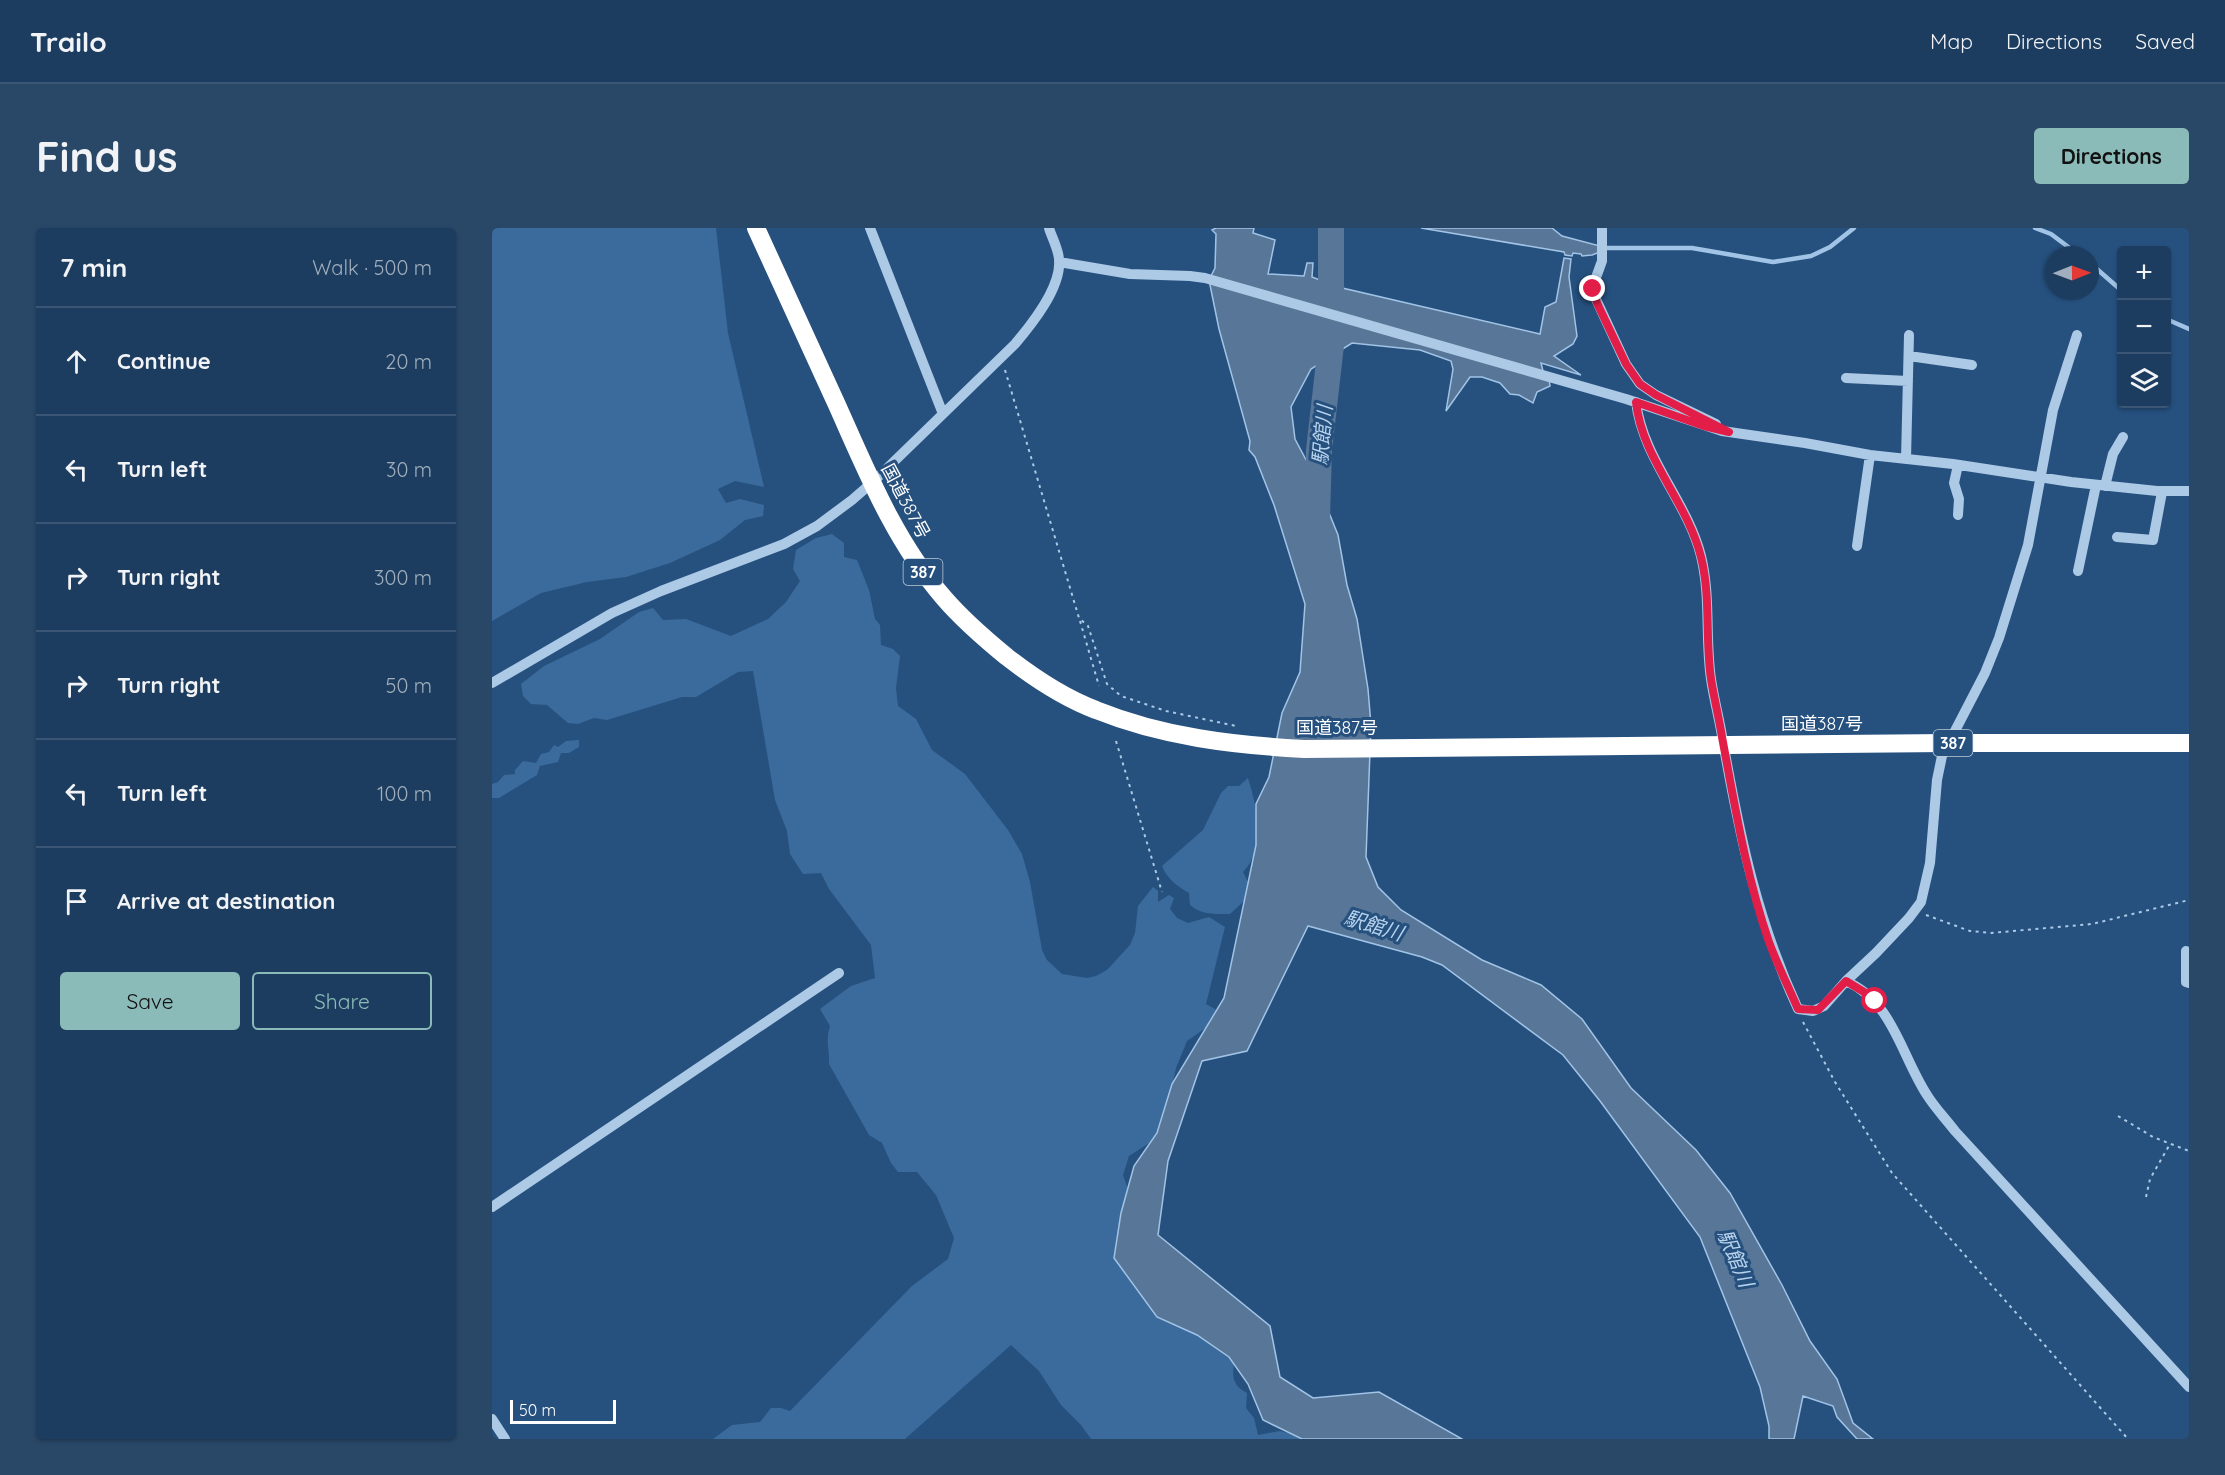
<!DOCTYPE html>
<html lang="en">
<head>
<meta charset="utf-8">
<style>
	body { margin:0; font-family:Quicksand,"Noto Sans JP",sans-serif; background:#294868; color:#f1f3f6 }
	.controls { position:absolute; right:18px; top:18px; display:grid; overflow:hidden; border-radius:6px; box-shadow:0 2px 4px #0004 }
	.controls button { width:54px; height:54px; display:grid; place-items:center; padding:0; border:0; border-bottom:2px solid #3a5674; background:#1c3d5f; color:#f1f3f6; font:30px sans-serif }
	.compass { position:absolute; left:1553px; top:18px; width:54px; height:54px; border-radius:50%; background:#1c3d5f; box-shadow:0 2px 4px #0004; rotate:89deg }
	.scale { position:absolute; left:18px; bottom:15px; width:106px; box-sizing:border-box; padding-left:6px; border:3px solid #fff; border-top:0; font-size:16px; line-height:21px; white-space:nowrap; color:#fff; -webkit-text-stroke:4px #26517f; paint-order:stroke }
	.stop { position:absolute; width:18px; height:18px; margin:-14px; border:4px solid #e11d48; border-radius:50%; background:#fff }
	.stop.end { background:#e11d48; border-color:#fff; box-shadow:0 2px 6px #0008 }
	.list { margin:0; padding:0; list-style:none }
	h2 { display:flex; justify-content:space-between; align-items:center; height:78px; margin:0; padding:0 24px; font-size:26px }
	h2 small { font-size:20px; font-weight:400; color:#a0aebd }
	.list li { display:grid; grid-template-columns:39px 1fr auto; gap:18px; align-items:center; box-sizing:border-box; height:108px; padding:0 24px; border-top:2px solid #3a5674 }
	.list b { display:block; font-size:22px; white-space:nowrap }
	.list em { font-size:20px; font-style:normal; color:#a0aebd }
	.actions { display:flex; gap:12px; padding:18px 24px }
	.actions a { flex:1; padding:14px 0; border:2px solid #8bbbb9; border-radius:6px; text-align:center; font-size:21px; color:#8bbbb9 }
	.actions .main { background:#8bbbb9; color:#111 }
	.icon { flex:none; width:33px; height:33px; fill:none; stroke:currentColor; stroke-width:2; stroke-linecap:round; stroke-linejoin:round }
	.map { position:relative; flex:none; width:1697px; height:1211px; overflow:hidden; border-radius:6px }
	header { display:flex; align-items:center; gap:36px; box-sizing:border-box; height:84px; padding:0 30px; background:#1c3d5f; border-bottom:2px solid #3a5674 }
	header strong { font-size:28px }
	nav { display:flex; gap:33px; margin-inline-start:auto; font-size:21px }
	.intro { display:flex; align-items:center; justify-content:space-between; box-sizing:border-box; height:144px; padding:0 36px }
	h1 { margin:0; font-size:42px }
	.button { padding:15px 27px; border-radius:6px; background:#8bbbb9; color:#111; font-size:21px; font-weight:700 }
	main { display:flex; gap:36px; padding:0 36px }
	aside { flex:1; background:#1c3d5f; border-radius:6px; box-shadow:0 2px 4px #0004 }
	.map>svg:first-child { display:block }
</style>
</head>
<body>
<header>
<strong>Trailo</strong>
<nav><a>Map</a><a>Directions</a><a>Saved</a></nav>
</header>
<div class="intro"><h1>Find us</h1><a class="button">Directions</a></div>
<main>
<aside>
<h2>7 min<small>Walk · 500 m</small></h2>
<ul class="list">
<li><svg class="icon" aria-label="ahead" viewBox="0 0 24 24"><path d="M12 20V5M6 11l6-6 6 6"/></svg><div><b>Continue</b></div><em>20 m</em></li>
<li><svg class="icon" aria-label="left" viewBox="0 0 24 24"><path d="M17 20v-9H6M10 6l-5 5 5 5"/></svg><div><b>Turn left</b></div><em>30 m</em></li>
<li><svg class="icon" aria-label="right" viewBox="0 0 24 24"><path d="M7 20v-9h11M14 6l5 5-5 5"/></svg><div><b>Turn right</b></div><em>300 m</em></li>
<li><svg class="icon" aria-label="right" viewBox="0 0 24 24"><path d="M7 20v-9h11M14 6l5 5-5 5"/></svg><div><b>Turn right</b></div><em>50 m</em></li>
<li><svg class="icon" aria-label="left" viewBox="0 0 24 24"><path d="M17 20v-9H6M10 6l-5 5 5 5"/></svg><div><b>Turn left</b></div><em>100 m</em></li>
<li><svg class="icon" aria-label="arrive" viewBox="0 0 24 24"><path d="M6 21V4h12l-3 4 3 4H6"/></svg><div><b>Arrive at destination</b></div></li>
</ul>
<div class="actions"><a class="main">Save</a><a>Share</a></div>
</aside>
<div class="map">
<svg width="1697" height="1211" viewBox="0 0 1697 1211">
	<rect width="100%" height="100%" fill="#26517f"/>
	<path fill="#3a6b9c" d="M0 0H224L236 105 272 259 243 253 226 261 234 275 248 271 272 277 271 288 253 292 228 312 178 335 134 349 95 354 49 365 0 393Z
		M340 306 352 315V329L365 332 377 362 383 391 388 397 389 417 401 421 408 428 404 460 406 478 424 491 440 522 473 546 516 602 530 626 538 654 550 722 555 732 570 746 595 750 604 748 615 742 638 717 643 705 646 678 661 659 666 663V674L677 667 682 670 678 681 685 690 696 695 717 689 733 699 714 776 728 784 715 799 695 813 684 840 679 862 673 877 670 896 665 910 637 928 631 947 637 964 624 1012 636 1038 743 1130C740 1147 739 1157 755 1165L754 1180 762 1190 766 1207 788 1203 819 1211H599L589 1197 569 1177 547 1143 519 1117 413 1211H221L240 1197 268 1194 279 1180H289L298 1183 420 1058 456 1031 462 1010 444 967 425 944H406L399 935 390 915 377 907 337 836C338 820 333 815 338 798L328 781 359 758 383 750 379 717 337 661 329 645 311 646 298 626 295 603 283 572 261 443 246 444 204 469H190L115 492 102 490 86 496 76 495 55 477 39 476 31 468 29 456 52 438 108 411 147 384 161 380 171 392 194 391 239 408 276 391 294 374 308 353 301 341 304 322 324 310Z
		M87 512V519L77 525H69L66 534 48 538 45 547 7 570H0V556L6 554 12 547 23 546V542L31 533 44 535 49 526 57 524 62 517 66 519 74 513Z
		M756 550C765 579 774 620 751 644L758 658 752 673 738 686C722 686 710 687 698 677L697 665C685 658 676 652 670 638L711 602 729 565 736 558H747Z"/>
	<path fill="#587697" stroke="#a1c4e6" stroke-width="1.5" d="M724 0H762L761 5 783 12 776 46 812 48 815 35H821L820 49 828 52 829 55 1048 106 1053 79 1064 74 1072 30 1079 31 1077 49 1085 108 1081 116 1062 128 1089 147 1049 135 1053 151H1057L1058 158 1045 164 1041 175 1027 167 1018 166 1008 155 990 149H978L954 183 961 141 959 133 928 122 860 115 819 141 799 179 803 211 821 245 846 307 855 357 865 391 876 461 879 497 874 629 886 659 909 682 990 732 1049 757 1090 791 1139 860 1204 922 1238 965 1290 1057 1318 1113 1345 1151 1361 1195 1381 1211H1365L1345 1189 1341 1178 1311 1168 1302 1211H1277V1198L1268 1159 1208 1009 1108 873 1071 827 950 737 930 729 816 698 755 823 710 833 676 933 666 1007 778 1098 788 1149 821 1170 887 1164 970 1211H810L771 1192 756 1156 737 1129 705 1107 665 1089 622 1030 629 985 642 938 665 905 680 856 732 770 764 617V576L777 549 790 485 808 444 813 376 782 277 763 229 757 222 758 213 727 101 717 52 723 40 724 6 720 2Z
		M929 0H1060L1070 8 1108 18V24L1100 27 1090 28 1089 26 1081 25 1080 28 1073 27 1072 24Z"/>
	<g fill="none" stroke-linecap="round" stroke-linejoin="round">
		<path stroke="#a1c4e6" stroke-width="4.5" d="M1543 0 1559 6 1587 27
			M1109 20H1200L1281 34 1319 28 1338 19 1362 0
			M1598 35 1630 63
			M1674 91 1697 101"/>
		<path stroke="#587697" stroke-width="26" d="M825 290 827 222 839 117V0"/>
		<path stroke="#acc9e6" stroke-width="2" stroke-dasharray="3 4.5" stroke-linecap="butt" d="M513 142 587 390 596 398 615 456 629 468 674 483 744 498
			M588 393 607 458
			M624 513 670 664
			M1434 687 1478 703 1499 705 1600 696 1697 672
			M1311 794 1343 854 1400 945 1636 1211
			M1626 888 1661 909 1697 923
			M1654 969 1658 951 1678 916"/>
		<path stroke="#acc9e6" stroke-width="10" d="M378 0 451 186
			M1110 0V33L1102 55 1103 69 1134 136 1148 156 1164 167 1224 196
			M567 34 638 46 698 48 713 50 1134 171 1230 203 1313 215 1378 227 1461 236 1579 254 1665 263H1697
			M1417 128 1480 137
			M1354 150 1416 153
			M1144 174C1151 231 1195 273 1209 328 1219 369 1213 410 1219 451 1222 472 1228 493 1231 514 1248 609 1265 692 1306 781L1321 783 1332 778 1354 753 1384 725 1417 690 1429 674 1438 635 1445 552 1450 528 1493 445 1507 410 1536 317 1561 182 1585 107
			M1414 231 1417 107
			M1466 237 1462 255 1467 271 1466 287
			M1613 258 1621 226 1631 209
			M1625 309 1661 312 1670 264
			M1365 318 1378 227
			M1586 343 1604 257
			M0 455 120 385 169 363 292 316 325 298 360 272 383 252 523 116C540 96 570 59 567 31 566 20 560 10 557 0
			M1694 723V754L1697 755
			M1354 753C1401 774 1409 827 1435 867 1443 880 1454 891 1463 903L1697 1159
			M0 979 347 745
			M0 1191 13 1211"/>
		<path stroke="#fff" stroke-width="18" d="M264 0C291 59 318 118 345 177 375 244 403 314 452 370 471 392 493 411 515 429 542 450 572 470 604 482 671 509 741 517 812 521L1456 515H1697"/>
	</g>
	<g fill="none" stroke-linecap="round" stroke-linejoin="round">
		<path stroke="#e11d48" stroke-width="8" d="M1101 61 1105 75 1134 136 1148 156 1164 167 1237 204 1212 198 1144 174C1150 231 1195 273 1209 329 1219 369 1213 410 1219 451 1222 470 1227 490 1230 509 1243 578 1254 648 1277 714 1285 736 1296 758 1306 781L1326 782 1354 753 1372 764 1383 773"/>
	</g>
	<g text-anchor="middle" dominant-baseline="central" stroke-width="6" stroke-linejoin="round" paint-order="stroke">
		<g fill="#26517f" stroke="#becbd9" stroke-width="1.5">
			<rect x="411.5" y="331" width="39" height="26" rx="4.5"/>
			<rect x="1441.5" y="502" width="39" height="26" rx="4.5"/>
		</g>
		<g font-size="16" font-weight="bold" fill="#fff">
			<text x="431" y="344">387</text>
			<text x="1461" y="515">387</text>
		</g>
		<g font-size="18" fill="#fff" stroke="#26517f">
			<text transform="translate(414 273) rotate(62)">国道387号</text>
			<text x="1330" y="495">国道387号</text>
			<text x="845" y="499">国道387号</text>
		</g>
		<g font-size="20" font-style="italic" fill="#b8d3ed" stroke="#26517f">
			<text transform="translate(830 207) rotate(-85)">駅館川</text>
			<text transform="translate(882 697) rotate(17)">駅館川</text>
			<text transform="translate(1244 1030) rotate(67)">駅館川</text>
		</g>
	</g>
</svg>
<div class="controls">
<button>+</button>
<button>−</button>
<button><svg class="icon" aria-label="layers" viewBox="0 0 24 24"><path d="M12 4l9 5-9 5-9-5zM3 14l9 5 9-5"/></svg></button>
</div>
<svg class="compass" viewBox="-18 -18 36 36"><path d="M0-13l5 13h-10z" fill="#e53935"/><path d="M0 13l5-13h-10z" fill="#a0aebd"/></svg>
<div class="scale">50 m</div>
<div class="stop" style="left:1383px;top:773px"></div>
<div class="stop end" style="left:1101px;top:61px"></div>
</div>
</main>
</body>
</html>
